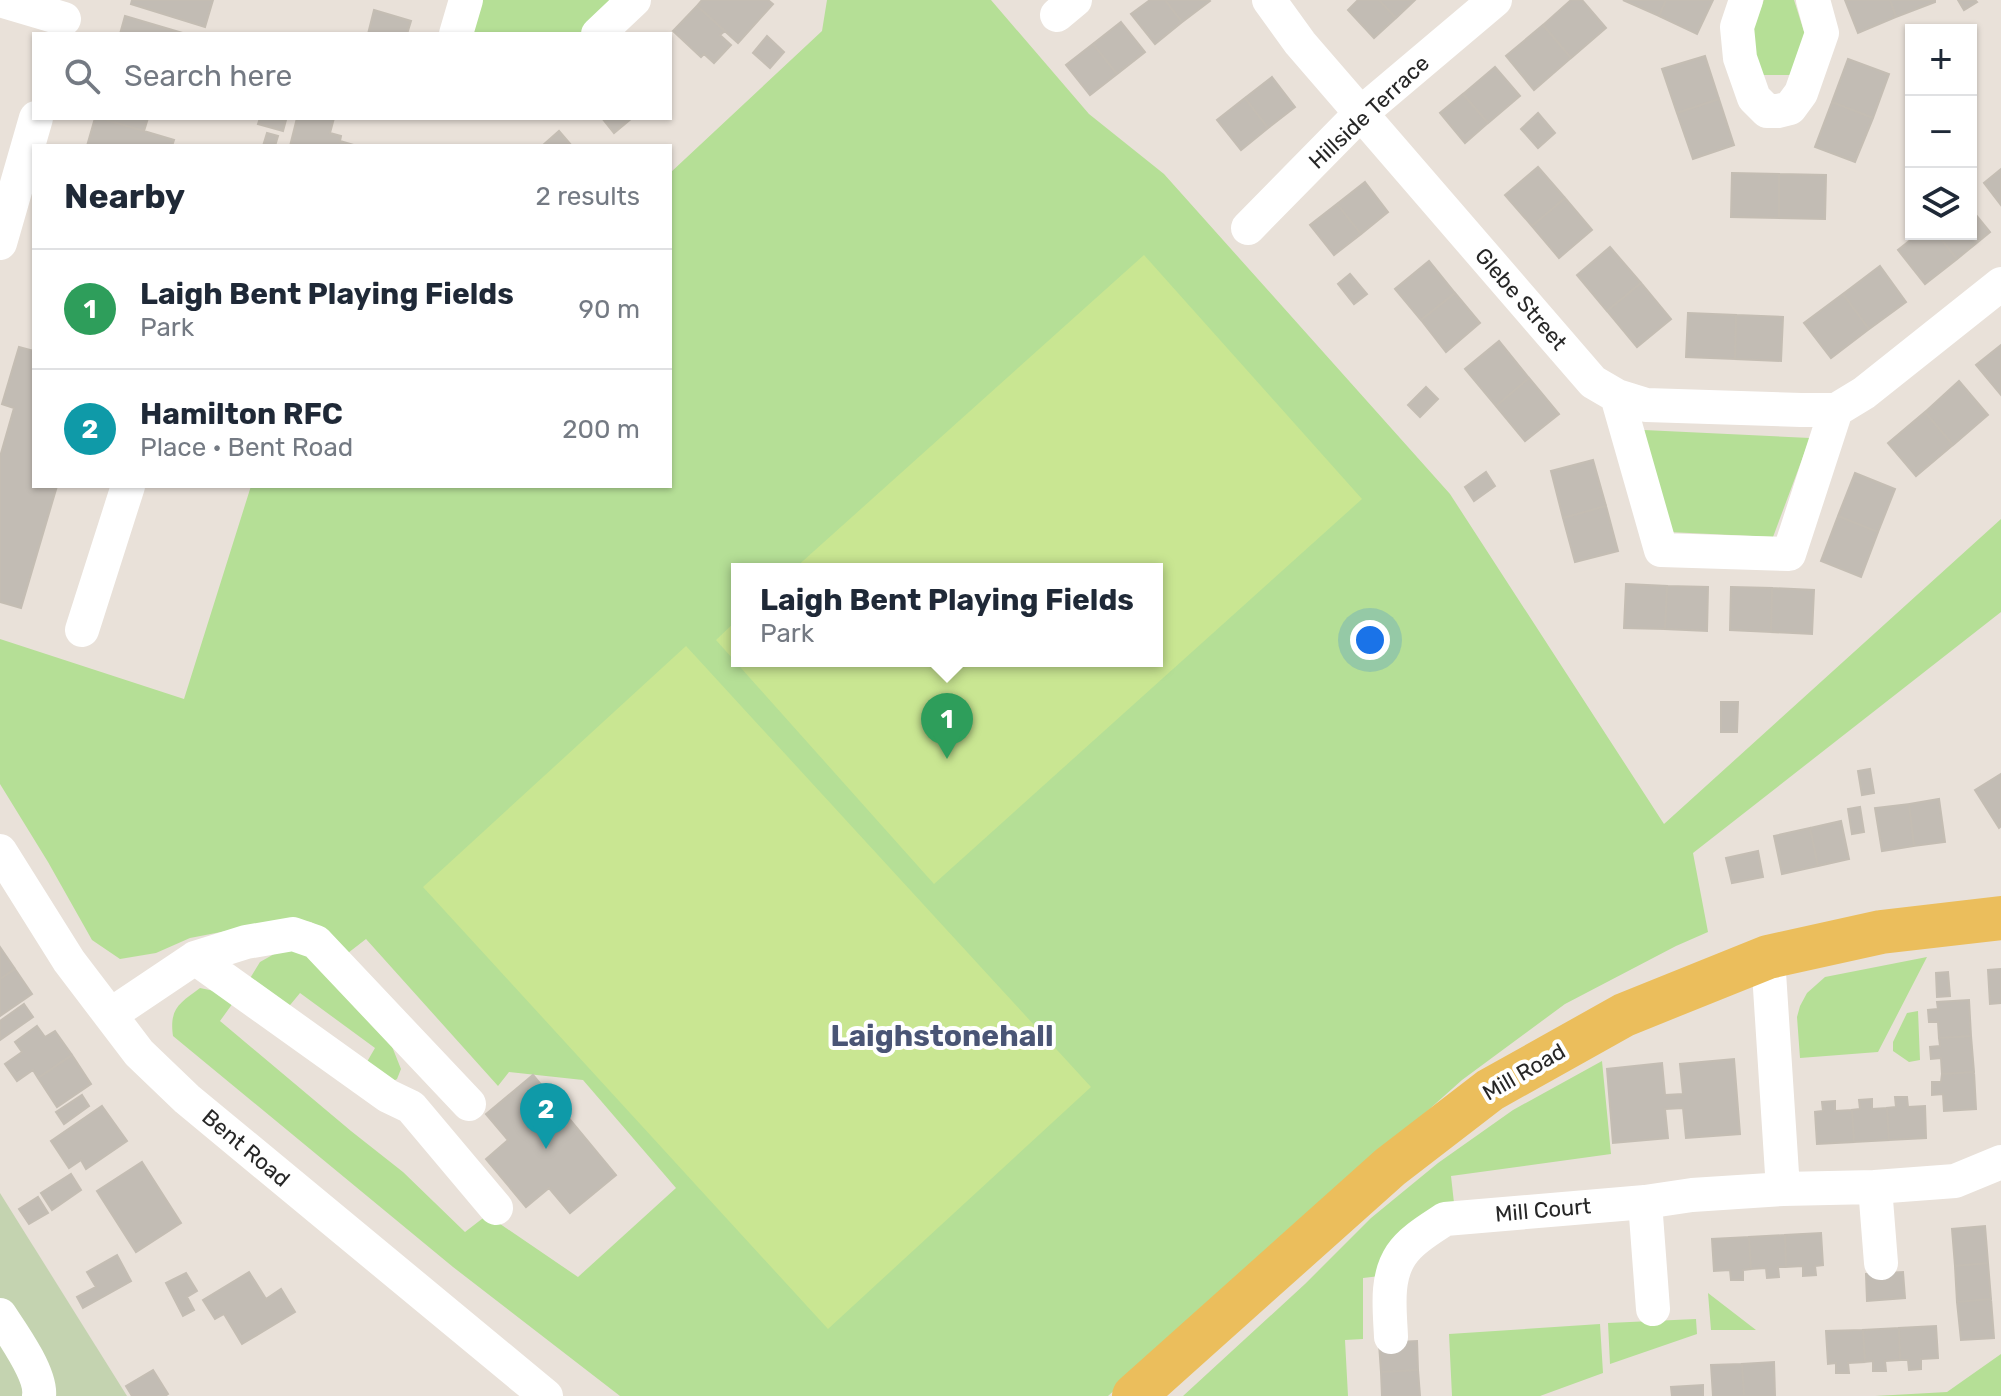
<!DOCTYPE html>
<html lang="en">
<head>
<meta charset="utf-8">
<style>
	body { margin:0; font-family:Rubik,sans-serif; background:#f6f6f7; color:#1f2937 }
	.controls { position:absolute; right:24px; top:24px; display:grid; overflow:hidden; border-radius:0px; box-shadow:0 2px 6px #0004 }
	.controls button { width:72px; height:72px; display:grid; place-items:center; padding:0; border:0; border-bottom:2px solid #e0e1e3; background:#fff; color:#1f2937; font:40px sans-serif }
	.you { position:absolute; left:1370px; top:640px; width:28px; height:28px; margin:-20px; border:6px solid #fff; border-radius:50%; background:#1a73e8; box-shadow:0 0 0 12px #1a73e833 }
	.badge { display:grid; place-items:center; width:52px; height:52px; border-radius:50%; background:#3c6df3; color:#fff; font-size:26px; font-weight:700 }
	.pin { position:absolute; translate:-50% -66px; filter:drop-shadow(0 2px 4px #0008) }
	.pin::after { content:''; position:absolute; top:42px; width:28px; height:24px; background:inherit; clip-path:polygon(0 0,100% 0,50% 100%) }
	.popup { position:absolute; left:731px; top:563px; width:432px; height:104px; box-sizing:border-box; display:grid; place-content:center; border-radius:0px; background:#fff; filter:drop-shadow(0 2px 6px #0005); font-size:26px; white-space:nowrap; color:#747a83 }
	.popup b { font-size:30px; color:#1f2937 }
	.popup::after { content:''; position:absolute; left:50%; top:100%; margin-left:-16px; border:16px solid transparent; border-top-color:#fff }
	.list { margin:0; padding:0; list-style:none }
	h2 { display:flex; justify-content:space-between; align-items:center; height:104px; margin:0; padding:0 32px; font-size:34px }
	h2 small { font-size:26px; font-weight:400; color:#747a83 }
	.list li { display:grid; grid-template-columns:52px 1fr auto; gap:24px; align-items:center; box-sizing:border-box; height:120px; padding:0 32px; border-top:2px solid #e0e1e3 }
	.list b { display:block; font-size:30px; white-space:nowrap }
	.list p { margin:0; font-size:26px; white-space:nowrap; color:#747a83 }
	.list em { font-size:26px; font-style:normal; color:#747a83 }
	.icon { flex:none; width:44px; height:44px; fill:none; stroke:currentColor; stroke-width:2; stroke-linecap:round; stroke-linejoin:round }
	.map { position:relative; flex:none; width:2001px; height:1396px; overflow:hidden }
	.search { position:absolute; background:#fff; box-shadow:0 2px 6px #0004; left:32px; top:32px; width:640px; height:88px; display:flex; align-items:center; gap:20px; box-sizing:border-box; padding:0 28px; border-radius:0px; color:#747a83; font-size:30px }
	.panel { position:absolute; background:#fff; box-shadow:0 2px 6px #0004; left:32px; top:144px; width:640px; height:344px; border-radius:0px }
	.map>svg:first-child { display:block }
</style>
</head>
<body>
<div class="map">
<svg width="2001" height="1396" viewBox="0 0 2001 1396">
	<rect width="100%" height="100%" fill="#e9e1d9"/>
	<path fill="#b5df96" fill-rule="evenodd" d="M480 0H617L582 34H471Z
		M827 0H991L1089 114 1164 174 1450 494 1664 824 2001 519V612L1693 853 1708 932 1676 946 1565 1004 1462 1080 1108 1396H620L453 1267 173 1036C169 1008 180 1003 200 988L238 996 220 1021 351 1131 403 1172 465 1232 487 1215 578 1277 676 1188 583 1080 509 1072 498 1086 366 939 348 953 323 929 311 922 288 919 190 938 156 953 120 959 92 940 48 862 0 784V639L184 699 251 486H670V173L822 31ZM737 569H1157V661H737Z
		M1764 0H1794L1806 38 1793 75H1761C1750 40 1749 35 1764 0Z
		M1644 430 1810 438 1773 537 1669 532Z
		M283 949 298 950 319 962 391 1044 401 1069 397 1079 390 1083 364 1067 375 1048 300 993 286 1010 249 980 260 962Z
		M1927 957 1878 1052 1800 1058 1797 1017 1800 1006 1807 993 1825 977Z
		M1918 1011 1920 1060 1909 1062 1893 1051V1042L1907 1013Z
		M1602 1061 1611 1154 1451 1176 1454 1203 1380 1276 1363 1278V1339L1345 1340 1348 1396H1183L1305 1284 1371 1218 1438 1163 1513 1110Z
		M1708 1293 1756 1330H1711Z
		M1696 1319 1697 1334 1610 1364 1608 1323Z
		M1600 1324 1603 1373 1540 1396H1452L1449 1334Z
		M2001 1354V1396H1875L1947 1392Z"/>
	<path fill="#c4d3b0" d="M0 1193 127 1396H0Z"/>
	<path fill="#c9e692" d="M1144 255 1362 499 934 884 716 640 737 620V661H1157V569H794Z
		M686 646 1091 1087 828 1329 423 887Z"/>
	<path fill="#c2bcb4" stroke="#c4bdb3" stroke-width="2" d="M132 0H213L205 27 131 4Z
		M702 0H768L773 4 738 43 697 6Z
		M1150 0H1165L1182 22 1155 44 1131 14Z
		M1165 0H1209L1210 1 1182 22Z
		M1358 0H1379L1396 18 1374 38 1348 10Z
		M1379 0H1415L1396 18Z
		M1571 0H1582L1606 28 1571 58 1543 25Z
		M1623 0H1666L1659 16Z
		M1666 0H1713L1697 34 1659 16Z
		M1845 0H1890L1896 17 1858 33Z
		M1890 0H1935V2L1896 17Z
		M1958 0H1975L1977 2 1964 10Z
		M697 6 725 31 720 35 731 45 714 63 704 54 701 57 673 31Z
		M374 10 411 21 407 34H368Z
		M125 16 186 34H120Z
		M1121 22 1145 52 1117 74 1093 44Z
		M1543 25 1571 58 1534 90 1506 56Z
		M767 36 784 52 770 68 753 53Z
		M1093 44 1117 74 1090 95 1066 65Z
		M1705 56 1719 99 1677 113 1662 69Z
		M1848 59 1889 74 1873 118 1832 102Z
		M1495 67 1520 96 1488 123 1463 94Z
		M1272 77 1295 107 1268 128 1245 98Z
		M1463 94 1488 123 1465 143 1440 113Z
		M1245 98 1268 128 1241 150 1217 120Z
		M1719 99 1734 145 1693 159 1677 113Z
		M1832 102 1873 118 1855 162 1815 147Z
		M1538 113 1555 133 1538 148 1521 129Z
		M95 118H100L174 140 172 146H87Z
		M100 118H148L144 131Z
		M260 118 286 120 283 131 258 124Z
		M297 118H334L330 133 341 136 340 141 357 146H290Z
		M602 118H632L614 133Z
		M559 131 572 146H542Z
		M267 133 278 136 275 146H263Z
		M1538 167 1565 198 1532 226 1505 195Z
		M2001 169V205L1984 183Z
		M1732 173 1779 174V218L1731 217Z
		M1779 174 1826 175 1825 219 1779 218Z
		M1365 182 1388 212 1361 234 1337 204Z
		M1565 198 1592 230 1559 258 1532 226Z
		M1337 204 1361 234 1334 255 1310 225Z
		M1971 209 1990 232 1957 259 1937 234H1971Z
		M1918 234H1937L1957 259 1925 284 1898 250Z
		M1610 247 1641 283 1607 311 1577 275Z
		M1429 261 1455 293 1421 320 1395 289Z
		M1880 266 1906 302 1869 329 1843 294Z
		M1350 274 1367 294 1354 304 1338 284Z
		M1641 283 1671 319 1637 347 1607 311Z
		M1455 293 1480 323 1446 352 1421 320Z
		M1843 294 1869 329 1831 358 1804 323Z
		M1688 313 1736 315 1735 359 1686 357Z
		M1736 315 1783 317 1781 361 1735 359Z
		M1499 341 1529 378 1496 406 1465 369Z
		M2001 345V395L1976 365Z
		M19 347 34 351V486H57L21 608 0 602V457L14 408 2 404Z
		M1529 378 1559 414 1525 441 1496 406Z
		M1959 381 1988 415 1953 445 1925 412Z
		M1426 387 1438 399 1420 417 1408 405Z
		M1925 412 1953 445 1916 476 1888 443Z
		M1593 460 1606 506 1563 518 1551 471Z
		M1486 472 1495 486 1474 501 1465 487Z
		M1855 473 1895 489 1878 532 1838 516Z
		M1606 506 1618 551 1575 562 1563 518Z
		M1838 516 1878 532 1861 577 1821 561Z
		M1626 584 1667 586 1665 629 1624 628Z
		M1667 586 1708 587 1707 631 1665 629Z
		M1731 587 1772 588 1771 632 1730 630Z
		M1772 588 1814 590 1812 634 1771 632Z
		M1721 702H1738L1737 732H1721Z
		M1870 769 1874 793 1862 795 1858 771Z
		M2001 774V826L1999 828 1975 790Z
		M1939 799 1945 842 1914 846 1909 804Z
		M1909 804 1914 846 1882 851 1875 808Z
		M1860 807 1864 832 1852 834 1848 809Z
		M1841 821 1849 859 1818 866 1810 828Z
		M1810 828 1818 866 1782 874 1774 836Z
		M1758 851 1763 877 1732 883 1726 858Z
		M0 947 15 969 0 979Z
		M15 969 32 994 0 1016V979Z
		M2001 969V1003L1990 1004 1988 970Z
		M1948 972 1950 996 1937 997 1936 973Z
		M1969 1000 1971 1036 1939 1038 1938 1022H1929L1928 1010 1938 1009 1937 1002Z
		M24 1004 33 1017 0 1040V1021Z
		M37 1026 45 1037 55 1031 72 1055 38 1078 33 1070 17 1081 5 1064 22 1052 15 1042Z
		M1971 1036 1974 1072 1942 1074 1941 1058 1931 1059 1930 1047 1940 1046 1939 1038Z
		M72 1055 91 1084 57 1107 38 1078Z
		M1734 1059 1740 1134 1686 1138 1683 1108 1665 1109 1668 1138 1613 1143 1607 1069 1662 1063 1665 1095 1683 1094 1680 1064Z
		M1974 1072 1976 1109 1944 1111 1943 1094 1932 1095V1082H1941L1942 1074Z
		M533 1075 616 1175 570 1213 549 1188 526 1207 486 1159 508 1140 486 1114Z
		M82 1095 89 1106 64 1124 56 1112Z
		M1895 1097H1907L1908 1107 1925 1106 1926 1138 1889 1140 1887 1108 1896 1107Z
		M1872 1099V1109L1887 1108 1889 1140 1854 1142 1852 1110 1860 1109 1859 1100Z
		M1835 1101V1111L1852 1110 1854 1142 1817 1144 1815 1112 1823 1111 1822 1102Z
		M102 1106 127 1141 86 1169 81 1160 69 1168 51 1141Z
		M142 1162 181 1223 136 1252 97 1191Z
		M71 1174 81 1190 52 1210 41 1193Z
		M38 1197 48 1213 29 1224 19 1209Z
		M1985 1226 1988 1263 1955 1266 1952 1229Z
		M1821 1233 1823 1265 1815 1266 1816 1275 1803 1276V1266L1786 1267 1785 1235Z
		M1785 1235 1786 1267H1778L1779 1277 1767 1278 1766 1268 1751 1269 1749 1237Z
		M1749 1237 1751 1269 1743 1270V1280H1731L1730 1270 1714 1271 1712 1239Z
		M117 1255 131 1281 83 1308 77 1297 96 1287 87 1272Z
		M1988 1263 1991 1299 1957 1302 1955 1266Z
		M249 1272 266 1299 281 1289 295 1312 242 1344 224 1314 215 1319 203 1300Z
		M1903 1272 1905 1298 1867 1301 1866 1274Z
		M186 1273 197 1291 187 1297 194 1310 183 1316 166 1283Z
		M1991 1299 1994 1338 1961 1340 1957 1302Z
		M1936 1326 1938 1358 1921 1359V1369L1909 1370 1908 1360H1900L1899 1328Z
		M1899 1328 1900 1360 1885 1361 1886 1371H1873V1361L1865 1362 1863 1330Z
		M1863 1330 1865 1362 1848 1363 1849 1373H1836V1363L1828 1364 1826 1331Z
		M1417 1341 1418 1370 1381 1372 1379 1343Z
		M1774 1362 1775 1396H1744L1742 1364Z
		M1742 1364 1744 1396H1713L1711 1365Z
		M153 1370 168 1394 165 1396H132L126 1386Z
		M1418 1370 1420 1396H1382L1381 1372Z
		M1703 1385V1396H1672L1671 1387Z"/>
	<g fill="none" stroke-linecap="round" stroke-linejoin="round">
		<path stroke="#fff" stroke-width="34" d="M0 0 64 19
			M1269 0 1300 43 1593 382 1617 396 1646 405 1801 410H1836L1864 393 2001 284
			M1746 0 1737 27 1740 58 1754 98 1767 111H1778L1790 108 1801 93 1822 33 1813 0
			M1057 15 1075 0
			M456 34 466 0
			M598 34 634 0
			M1248 228 1360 114 1495 0
			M0 243 36 118
			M1617 396 1661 550 1789 554 1836 410
			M82 630 128 486
			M0 851 69 961 139 1053 187 1099 546 1396
			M1768 957 1783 1189
			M195 958 388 1096 411 1107 496 1208
			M110 1015 195 958 246 942 293 934 316 942 469 1104
			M1875 1187 1881 1263
			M1645 1202 1653 1309
			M0 1315C12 1333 42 1375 39 1396
			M1391 1337C1390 1311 1385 1279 1401 1255 1411 1240 1430 1229 1445 1219L1645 1202 1692 1195 1783 1189 1875 1187 1955 1181 2001 1162"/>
		<path stroke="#ebbe5c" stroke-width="44" d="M1134 1396 1390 1167 1490 1090 1624 1015 1768 957 1881 932 2001 918"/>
	</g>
	<g text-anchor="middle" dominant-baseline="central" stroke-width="8" stroke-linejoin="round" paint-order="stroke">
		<g font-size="22" fill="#272727" stroke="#fff">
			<text transform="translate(1369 112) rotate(-43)">Hillside Terrace</text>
			<text transform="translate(1521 299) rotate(49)">Glebe Street</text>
			<text transform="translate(1524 1072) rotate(-30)">Mill Road</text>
			<text transform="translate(246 1148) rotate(40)">Bent Road</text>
			<text transform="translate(1543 1210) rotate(-5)">Mill Court</text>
		</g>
		<g font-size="30" font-weight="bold" fill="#4a5575" stroke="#fff">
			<text x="942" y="1036">Laighstonehall</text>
		</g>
	</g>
</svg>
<div class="controls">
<button>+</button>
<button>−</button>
<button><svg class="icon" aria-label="layers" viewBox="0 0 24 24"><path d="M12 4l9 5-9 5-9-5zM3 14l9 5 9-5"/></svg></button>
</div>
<div class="you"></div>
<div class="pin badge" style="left:947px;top:759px;background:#2e9e5b">1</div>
<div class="popup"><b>Laigh Bent Playing Fields</b>Park</div>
<div class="pin badge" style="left:546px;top:1149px;background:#0f9aa8">2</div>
<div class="search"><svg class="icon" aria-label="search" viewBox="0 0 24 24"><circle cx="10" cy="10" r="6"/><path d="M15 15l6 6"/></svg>Search here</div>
<section class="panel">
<h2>Nearby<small>2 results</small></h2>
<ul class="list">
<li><span class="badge" style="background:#2e9e5b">1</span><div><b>Laigh Bent Playing Fields</b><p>Park</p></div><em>90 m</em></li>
<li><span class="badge" style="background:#0f9aa8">2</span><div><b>Hamilton RFC</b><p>Place · Bent Road</p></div><em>200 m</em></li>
</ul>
</section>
</div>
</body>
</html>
